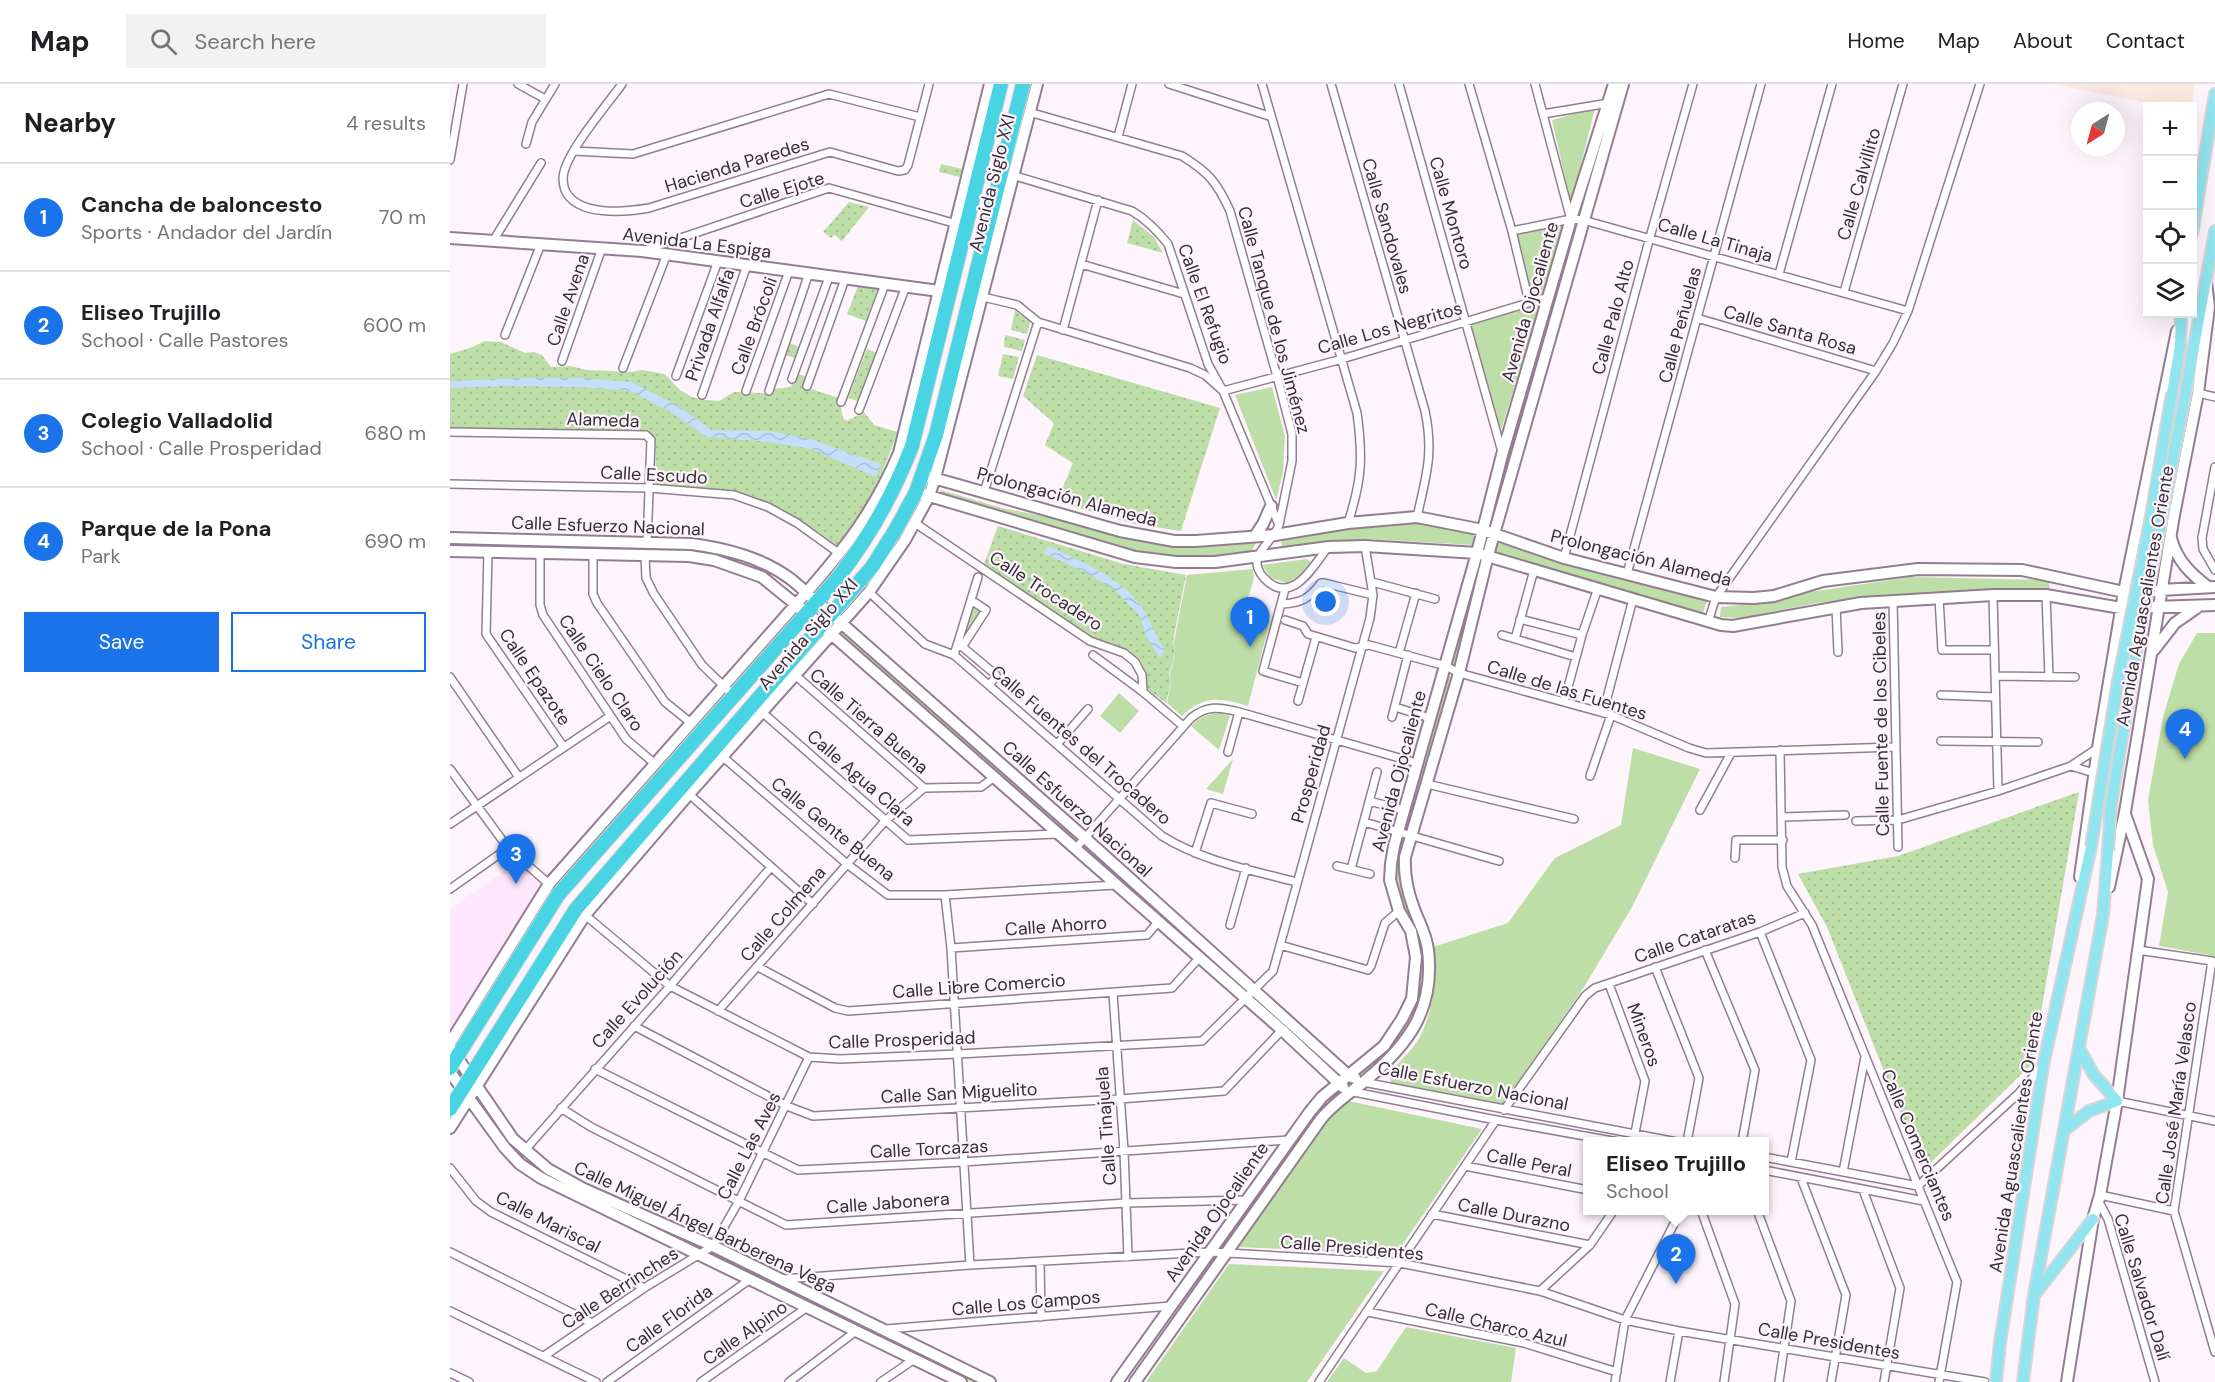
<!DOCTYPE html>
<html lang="en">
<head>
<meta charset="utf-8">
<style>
	body { margin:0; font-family:"DM Sans",sans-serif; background:#f2f2f2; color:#202124 }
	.controls { position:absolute; right:18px; top:18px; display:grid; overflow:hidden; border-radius:0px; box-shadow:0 6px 24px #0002 }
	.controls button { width:54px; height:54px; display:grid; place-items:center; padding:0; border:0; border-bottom:2px solid #e0e0e0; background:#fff; color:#202124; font:30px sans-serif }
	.compass { position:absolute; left:1621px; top:18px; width:54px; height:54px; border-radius:50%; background:#fff; box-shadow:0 6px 24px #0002; rotate:216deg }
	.you { position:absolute; left:876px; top:518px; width:21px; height:21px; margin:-15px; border:4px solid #fff; border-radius:50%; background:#1a73e8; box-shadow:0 0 0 9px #1a73e833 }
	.badge { display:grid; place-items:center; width:39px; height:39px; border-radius:50%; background:#1a73e8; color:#fff; font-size:20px; font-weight:700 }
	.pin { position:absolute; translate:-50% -50px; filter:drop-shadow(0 2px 3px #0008) }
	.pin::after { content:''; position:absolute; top:32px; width:21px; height:18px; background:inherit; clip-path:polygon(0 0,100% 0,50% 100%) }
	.popup { position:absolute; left:1133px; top:1053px; width:186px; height:78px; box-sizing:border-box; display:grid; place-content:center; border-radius:0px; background:#fff; filter:drop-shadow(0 2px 4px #0005); font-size:20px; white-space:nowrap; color:#757577 }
	.popup b { font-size:22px; color:#202124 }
	.popup::after { content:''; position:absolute; left:50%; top:100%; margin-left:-12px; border:12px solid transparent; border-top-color:#fff }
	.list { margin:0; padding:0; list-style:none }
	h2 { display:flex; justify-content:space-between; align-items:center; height:78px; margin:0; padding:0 24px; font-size:26px }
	h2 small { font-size:20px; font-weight:400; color:#757577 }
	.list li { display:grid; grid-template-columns:39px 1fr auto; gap:18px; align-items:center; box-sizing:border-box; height:108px; padding:0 24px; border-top:2px solid #e0e0e0 }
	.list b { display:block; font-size:22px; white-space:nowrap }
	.list p { margin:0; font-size:20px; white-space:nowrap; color:#757577 }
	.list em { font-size:20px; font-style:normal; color:#757577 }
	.actions { display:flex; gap:12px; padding:18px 24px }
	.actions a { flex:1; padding:14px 0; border:2px solid #1a73e8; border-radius:0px; text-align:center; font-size:21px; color:#1a73e8 }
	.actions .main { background:#1a73e8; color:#fff }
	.icon { flex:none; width:33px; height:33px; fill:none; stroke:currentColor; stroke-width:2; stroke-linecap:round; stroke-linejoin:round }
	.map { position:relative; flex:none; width:1765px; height:1298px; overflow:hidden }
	header { display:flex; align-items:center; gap:36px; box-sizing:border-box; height:84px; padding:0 30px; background:#fff; border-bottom:2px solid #e0e0e0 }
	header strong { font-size:28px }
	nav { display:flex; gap:33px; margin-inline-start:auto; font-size:21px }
	.search { width:420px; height:54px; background:#f2f2f2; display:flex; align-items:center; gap:15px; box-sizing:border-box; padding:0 21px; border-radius:0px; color:#757577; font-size:22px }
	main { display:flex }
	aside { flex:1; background:#fff }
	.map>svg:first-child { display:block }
</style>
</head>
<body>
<header>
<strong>Map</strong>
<div class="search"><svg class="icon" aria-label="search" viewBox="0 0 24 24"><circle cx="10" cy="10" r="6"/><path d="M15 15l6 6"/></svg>Search here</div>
<nav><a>Home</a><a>Map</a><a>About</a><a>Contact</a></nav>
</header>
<main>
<aside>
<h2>Nearby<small>4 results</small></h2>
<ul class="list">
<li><span class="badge">1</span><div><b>Cancha de baloncesto</b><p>Sports · Andador del Jardín</p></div><em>70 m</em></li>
<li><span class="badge">2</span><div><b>Eliseo Trujillo</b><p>School · Calle Pastores</p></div><em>600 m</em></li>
<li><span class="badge">3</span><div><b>Colegio Valladolid</b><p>School · Calle Prosperidad</p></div><em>680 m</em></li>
<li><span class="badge">4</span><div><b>Parque de la Pona</b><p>Park</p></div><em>690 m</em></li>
</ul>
<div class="actions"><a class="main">Save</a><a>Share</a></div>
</aside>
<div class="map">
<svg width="1765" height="1298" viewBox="0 0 1765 1298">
	<defs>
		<pattern id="grass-dots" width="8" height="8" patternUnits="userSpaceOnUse" patternTransform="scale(1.5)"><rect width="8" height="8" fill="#bddea7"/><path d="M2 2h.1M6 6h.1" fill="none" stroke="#a3bf90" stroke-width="1.8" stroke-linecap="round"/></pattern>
		<pattern id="water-waves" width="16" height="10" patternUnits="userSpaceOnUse" patternTransform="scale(1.5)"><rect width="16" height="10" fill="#c5defc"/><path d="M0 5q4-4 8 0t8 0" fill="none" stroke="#aabfd9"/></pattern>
	</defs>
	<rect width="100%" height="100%" fill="#fdf4fc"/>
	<path fill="#fce9e1" d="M1603 0H1745L1742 22H1712Z"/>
	<path fill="#fee7fd" d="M66 779 92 801 0 946V825Z"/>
	<path fill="url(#grass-dots)" d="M491 80 512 85 510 93 489 88Z
		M399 118 419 123 392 157 384 151 381 154 373 148Z
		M683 136 704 153 713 169 677 159Z
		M408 202 428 204 416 237 397 230Z
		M565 226 580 238 577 250 561 246Z
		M555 251 575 256 572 267 554 263Z
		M35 257 51 258 75 269 84 268 92 271 101 283 120 282 137 286 181 288 192 286 215 290 230 306 242 313 255 316 269 317 284 308 316 309 323 305 341 303 345 290 358 293V304L389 314 393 334 397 337 414 328 424 341 447 348C434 391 414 426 389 463 357 440 321 413 281 407 261 404 224 408 207 400L205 397 206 356 196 347 0 344V270L20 264Z
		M339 259 352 264 348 275 335 271Z
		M417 265 426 269 407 317 398 314Z
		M553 270 569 273 563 295 548 292Z
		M587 271 770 324 731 447 685 440 607 418 623 379 595 361 604 339 573 312Z
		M548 442 674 480 736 491 723 557 725 570 719 590 721 597 716 619 697 605V591L691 578 678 567 643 554 534 480Z
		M1629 708 1582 980 1473 1086 1377 843 1348 790 1448 772Z"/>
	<path fill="#bddea7" d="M1145 24 1121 120 1102 36Z
		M1123 139 1128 141 1042 444 1037 442Z
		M1115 140 1095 210 1083 213 1067 151Z
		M1091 220 1049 352 1020 237Z
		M822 303 835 352 833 389 826 416 785 311Z
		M491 406 552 424 612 436 700 459 731 463 769 462 807 457 801 468 766 472 730 473 701 470 667 462 490 409Z
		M966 438 1025 450 1022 461 920 455 837 464 833 463 831 459 836 452Z
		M1049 459 1257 517 1253 529 1044 468Z
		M857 475 861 478 849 492 837 499 821 494 812 481Z
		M1030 475 1033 477 1005 582 1000 581Z
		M803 485 804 494 794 529 820 537 798 622C770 614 755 610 732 632L717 619 721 597 720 590 725 571 724 558 737 491Z
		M1461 493 1599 496 1600 509 1500 508 1446 511 1367 519 1290 534 1270 533 1271 523 1308 519 1360 508Z
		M522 521 531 527 514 553Z
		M393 546 630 753 624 760 388 553Z
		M1747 549H1765V877L1759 871 1709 862 1718 808 1703 761 1698 716 1713 633 1729 580Z
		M997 592 1002 594 957 747 953 746Z
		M669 609 689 627 670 649 650 632Z
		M770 629 780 632 769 666 741 642C750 633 758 630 770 629Z
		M1183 664 1250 685 1182 823 1134 903 1054 1020 942 999 940 996V990C948 978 959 969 967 958 983 931 988 894 983 863L1058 839 1105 774 1171 741Z
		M783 675 773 710 756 705Z
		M951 756 955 757 949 792 966 841 961 842 944 792Z
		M636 759 799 904 794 910 630 766Z
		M971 847C975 893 975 930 943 966 935 975 924 983 914 991L909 988 935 966 957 936 965 849Z
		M898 1017 1032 1045 946 1170 789 1163 875 1036Z
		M265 1168 533 1298H521L259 1170Z
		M779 1180 934 1187 857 1298H696Z
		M956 1243 1066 1264 1061 1298H877L894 1274 916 1289 927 1287Z"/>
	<path fill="url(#water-waves)" d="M73 294H130L182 298 226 321 262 346 319 347 360 355 431 380 426 393 361 365 319 358 257 353 222 329 181 307 130 303 50 302 0 304V298L2 297Z
		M598 462C630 477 668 492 690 520 699 532 705 552 715 566L710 574 696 552 690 532 665 506 637 489 593 469Z"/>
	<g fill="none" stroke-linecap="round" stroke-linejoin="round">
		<defs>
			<path id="street" d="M68 0 95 15
				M172 0C156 22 120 64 114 88 112 95 113 100 115 106 127 133 176 128 199 124L380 68 448 87 455 86 458 81 479 0
				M719 0 819 32
				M812 0 907 329C913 373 912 396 898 439
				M881 0 975 327C984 370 976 392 967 433
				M949 0 1052 368
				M1019 0 1062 147 1079 218
				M1085 0 1120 132
				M579 28 732 72C758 88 767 98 780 127L827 292 842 350V377L829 441
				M1093 30 1159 19
				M668 53 682 0
				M76 60 82 38 105 0
				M124 67 183 70 379 10 470 33
				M0 76 13 0
				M562 91 682 127C697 136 707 146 718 160L758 280 773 307 829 441C824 454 812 462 808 473 805 480 809 489 814 494 841 523 863 483 878 463
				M1062 147 1121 135 1133 136 1458 227
				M43 157 91 79
				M195 166 379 104 507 140
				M631 180 734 210
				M1329 190 1382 0
				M1394 208 1453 0
				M533 213 567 221 588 238 740 284 755 291 773 307 892 275 1098 213
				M1247 234 1426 287
				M613 246 648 116
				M55 251 91 160
				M112 277 152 164
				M173 284 217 170
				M226 292 268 177
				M342 295 379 193
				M357 302 395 195
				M296 307 339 187
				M319 307 359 189
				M1748 309 1765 313
				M252 311 297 181
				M391 318 435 200
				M409 326 456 202
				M0 348 196 351 201 356 197 459
				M1765 383 1752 454 1753 465 1765 486
				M0 400 199 404 284 411 318 423 347 439 390 470
				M534 408 588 238
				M465 439 640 557 674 569 685 578 692 591 693 608
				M38 468 36 550 113 662
				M90 469V521L93 531 176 655 205 680
				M143 471V510L147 519 215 618 241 639
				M195 472 196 494 204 510 252 581 284 612
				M1114 474 1200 153 1243 0
				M1177 490 1311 0
				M922 498 985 515
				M835 505 813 587 853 599
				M419 508 475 560 504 571 712 752C752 777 801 786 846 798
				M1543 511 1548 707
				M1596 511 1599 593
				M1489 514 1492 566H1544
				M1443 516 1448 763
				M832 520C851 519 859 515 871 499H874L923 511
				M1386 523 1388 568
				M1070 535 1132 551
				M835 536 853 542 858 550 905 564 919 561 996 582 1009 589 1161 631 1239 664 1256 669 1445 663
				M1258 538 1266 513 1426 287 1443 259 1458 227 1530 0
				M1052 551 1126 573
				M1065 555 1084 486
				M509 560 546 591 540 601
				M512 563 536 526 521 516
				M949 569 966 509
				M504 571 528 493
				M643 571 693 608 733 642
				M345 591 474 704 531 703 543 694
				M1545 592 1625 593
				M0 593 68 692
				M1491 611 1545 613
				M848 617 866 553
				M1114 618 1132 551 1148 504
				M945 623 980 634
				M313 629 458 756 607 750
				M1153 629 1183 515
				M942 633 958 571
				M1491 657 1588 658
				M608 659 638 625
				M1330 666 1332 783 1337 802 1362 841 1507 1198 1489 1298
				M778 668 789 628
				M273 673 397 780 438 811H495L666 801
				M1621 682 1644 689
				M0 685 58 764 99 800
				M1140 692 1161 631
				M977 700 1124 735
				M239 710 363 820
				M919 717 954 726
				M1250 726 1281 669
				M1333 733 1395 731
				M1406 737 1448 736 1548 707 1621 682 1648 664
				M914 738 1049 777
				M0 740 159 633
				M625 765 741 634C757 621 770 623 789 628L967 679
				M745 769 761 719 802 730
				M1285 774 1286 756H1333
				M887 782 920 790
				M901 785 927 688
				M0 805 58 764
				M495 811 501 864 520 1181
				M135 831 220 902 359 973 390 975 508 970 752 957 823 887 920 534 923 511 915 462
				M780 841 796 784
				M1310 848 1361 976 1341 1078
				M830 861 918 886 921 882 935 839 949 827
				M501 864 697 851 708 838
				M1255 866 1305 986 1292 1058
				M1688 866 1762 877 1724 1127 1765 1268
				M308 883 385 924 398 927 722 904 749 874
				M1205 883 1249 994 1237 1058
				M1159 900 1195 997 1185 1049
				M663 909 674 1067 678 1173
				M268 927 435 737 474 704
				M184 942 337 1022 363 1032 670 1015 774 1007 832 946
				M145 985 348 1086 513 1078 838 1056
				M913 998 1227 1058
				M899 1007 1046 1036 1168 1058
				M1667 1017 1765 1037
				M111 1024 141 1043 336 1141 676 1119 796 1116
				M1054 1026 1135 912 1145 904 1310 848 1355 829
				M75 1066 220 902 321 783
				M1314 1073 1468 1102 1568 1010 1591 984
				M1015 1082 1138 1106
				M0 1084 26 1117 41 1128 194 1204
				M1314 1086 1474 1117
				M1393 1088 1415 973
				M1351 1094 1396 1211 1381 1298
				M1413 1106 1450 1204 1434 1298
				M1650 1111 1724 1127
				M1649 1118 1658 1135 1705 1298
				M1251 1126 1285 1220 1274 1298
				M1307 1126 1341 1217 1329 1298
				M982 1130 1140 1161
				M0 1168 142 1239
				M590 1178 591 1233
				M333 1195 520 1181 760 1168 950 1179 1090 1207 1175 1236 1229 1247 1535 1298
				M1090 1207 1140 1161 1164 1126
				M0 1227 146 1298
				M918 1228 1074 1259 1167 1288
				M436 1245 721 1222
				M94 1272 194 1204 263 1162 289 1117 359 973
				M0 1289 19 1298
				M157 1298 299 1196
				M251 1298 356 1224
				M339 1298 406 1247
				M431 1298 463 1276
				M869 1298 1046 1036
				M1165 1298 1175 1236 1231 1126
				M1220 1298 1229 1247"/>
			<path id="secondary" d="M0 154 192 167 489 207
				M473 391 670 447 724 457H746L825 451 898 439 967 433 1033 446 1114 474 1266 513 1304 514 1324 512 1373 497 1468 485 1572 486 1674 508 1765 503
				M466 408 685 473 726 478H765L879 463 915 462 1027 469 1271 541 1283 542 1411 519 1543 511H1596L1671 524 1765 521
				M805 452 813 440 821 422
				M0 454 242 460C278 465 313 474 342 496 355 507 368 519 381 530L635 754 899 992 905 994
				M1721 454C1727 477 1741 490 1758 503
				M0 467 239 472 264 476 312 493 371 541 832 946 893 1003
				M1704 566 1725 539 1748 523
				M1630 793 1648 664 1674 508 1727 247
				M1659 803 1675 728 1724 431 1748 309 1759 223 1756 198
				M0 959 99 800 356 509C397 462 424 427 449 369L540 0
				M0 963 63 1055 98 1085 134 1105 263 1162 540 1298
				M0 988 55 1064 70 1080 91 1094 511 1298
				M0 1044 135 831 239 710 419 508 455 456 479 412 485 394 587 0
				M667 1298 859 1029 872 1013 934 962 952 935 962 915 966 873 961 847 949 827 940 796 941 780 944 762 1027 469 1052 371 1121 135 1164 0
				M685 1298 871 1035C884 1019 900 1009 916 996 959 960 985 925 978 866 976 849 968 837 963 822 957 806 954 791 955 773L1009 589 1038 471 1173 0
				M1617 1298 1643 1135 1650 1111 1667 1017 1698 795 1675 730"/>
			<path id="primary" d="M1742 150 1765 10
				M1722 309 1730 262 1731 230
				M1735 312 1765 147
				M1616 1045 1639 1027 1667 1017 1644 991 1630 966
				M1586 1209 1643 1135
				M1546 1298 1550 1259 1593 982 1641 763
				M1573 1298 1584 1211 1653 831 1658 767"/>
			<path id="highway" d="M0 984 108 811 386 496C419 454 443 411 462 362L551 0
				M0 1025 126 825 422 483 446 445 466 408 486 351 573 0"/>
		</defs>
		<use href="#street" stroke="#937e91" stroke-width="10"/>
		<use href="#secondary" stroke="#937e91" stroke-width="14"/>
		<use href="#primary" stroke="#d7d5d7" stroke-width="14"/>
		<use href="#highway" stroke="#d7d5d7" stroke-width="16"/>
		<use href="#street" stroke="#fff" stroke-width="7"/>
		<use href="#secondary" stroke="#fff" stroke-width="10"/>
		<use href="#primary" stroke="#91e5ee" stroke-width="10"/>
		<use href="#highway" stroke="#48d4e3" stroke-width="14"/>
		<defs>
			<path id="primary-bridge" d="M1641 763 1668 597 1699 444 1722 309
				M1658 767 1661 721 1687 563 1735 312"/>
		</defs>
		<use href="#primary-bridge" stroke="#d7d5d7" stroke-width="14" stroke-linecap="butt"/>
		<use href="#primary-bridge" stroke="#91e5ee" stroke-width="10"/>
	</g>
	<g text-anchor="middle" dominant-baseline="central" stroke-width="4.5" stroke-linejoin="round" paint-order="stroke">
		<g font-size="18" fill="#372f37" stroke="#fdf4fc">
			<text transform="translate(287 81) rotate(-17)">Hacienda Paredes</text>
			<text transform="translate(542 99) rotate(-76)">Avenida Siglo XXI</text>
			<text transform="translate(1409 100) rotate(-74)">Calle Calvillito</text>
			<text transform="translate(332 106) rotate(-17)">Calle Ejote</text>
			<text transform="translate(1001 129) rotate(74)">Calle Montoro</text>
			<text transform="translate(937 142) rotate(74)">Calle Sandovales</text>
			<text transform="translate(1265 156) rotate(16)">Calle La Tinaja</text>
			<text transform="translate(247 159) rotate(7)">Avenida La Espiga</text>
			<text transform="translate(118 216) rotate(-71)">Calle Avena</text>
			<text transform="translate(1080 218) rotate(-74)">Avenida Ojocaliente</text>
			<text transform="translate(755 220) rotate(70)">Calle El Refugio</text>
			<text transform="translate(1163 233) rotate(-75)">Calle Palo Alto</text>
			<text transform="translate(824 236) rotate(75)">Calle Tanque de los Jiménez</text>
			<text transform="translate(260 241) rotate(-71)">Privada Alfalfa</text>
			<text transform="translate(1230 241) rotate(-75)">Calle Peñuelas</text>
			<text transform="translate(304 242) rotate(-70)">Calle Brócoli</text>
			<text transform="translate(940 244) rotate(-16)">Calle Los Negritos</text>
			<text transform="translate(1340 246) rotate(16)">Calle Santa Rosa</text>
			<text transform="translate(153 336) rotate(2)">Alameda</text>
			<text transform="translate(204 391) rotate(3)">Calle Escudo</text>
			<text transform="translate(617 413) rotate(15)">Prolongación Alameda</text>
			<text transform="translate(158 442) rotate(2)">Calle Esfuerzo Nacional</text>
			<text transform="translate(1191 474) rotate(14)">Prolongación Alameda</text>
			<text transform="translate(596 507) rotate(33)">Calle Trocadero</text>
			<text transform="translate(1695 512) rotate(-80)">Avenida Aguascalientes Oriente</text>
			<text transform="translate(358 550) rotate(-49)">Avenida Siglo XXI</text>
			<text transform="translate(151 589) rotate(56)">Calle Cielo Claro</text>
			<text transform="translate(85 593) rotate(56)">Calle Epazote</text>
			<text transform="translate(1117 606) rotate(17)">Calle de las Fuentes</text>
			<text transform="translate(419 637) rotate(41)">Calle Tierra Buena</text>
			<text transform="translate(1431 640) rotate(-91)">Calle Fuente de los Cibeles</text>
			<text transform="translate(631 661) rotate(41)">Calle Fuentes del Trocadero</text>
			<text transform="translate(949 687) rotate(-75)">Avenida Ojocaliente</text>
			<text transform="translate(861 690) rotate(-74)">Prosperidad</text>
			<text transform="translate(411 694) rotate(41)">Calle Agua Clara</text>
			<text transform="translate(627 725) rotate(42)">Calle Esfuerzo Nacional</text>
			<text transform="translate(383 745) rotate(39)">Calle Gente Buena</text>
			<text transform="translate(333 830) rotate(-49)">Calle Colmena</text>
			<text transform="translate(606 842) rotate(-4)">Calle Ahorro</text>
			<text transform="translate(1245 853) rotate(-19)">Calle Cataratas</text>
			<text transform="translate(529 902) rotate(-4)">Calle Libre Comercio</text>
			<text transform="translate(187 915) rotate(-48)">Calle Evolución</text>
			<text transform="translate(1194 951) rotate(70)">Mineros</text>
			<text transform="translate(452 956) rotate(-2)">Calle Prosperidad</text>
			<text transform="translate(1023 1002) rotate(11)">Calle Esfuerzo Nacional</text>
			<text transform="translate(509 1009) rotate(-3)">Calle San Miguelito</text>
			<text transform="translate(1726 1019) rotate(-82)">Calle José María Velasco</text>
			<text transform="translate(656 1042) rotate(-94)">Calle Tinajuela</text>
			<text transform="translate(1566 1058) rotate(-81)">Avenida Aguascalientes Oriente</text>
			<text transform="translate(1468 1061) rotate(67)">Calle Comerciantes</text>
			<text transform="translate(299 1062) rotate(-63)">Calle Las Aves</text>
			<text transform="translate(479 1065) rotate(-3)">Calle Torcazas</text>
			<text transform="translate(1079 1079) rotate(11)">Calle Peral</text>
			<text transform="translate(438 1119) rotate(-4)">Calle Jabonera</text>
			<text transform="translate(767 1128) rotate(-55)">Avenida Ojocaliente</text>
			<text transform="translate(1064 1131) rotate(11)">Calle Durazno</text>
			<text transform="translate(98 1138) rotate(27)">Calle Mariscal</text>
			<text transform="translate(255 1143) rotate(25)">Calle Miguel Ángel Barberena Vega</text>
			<text transform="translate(902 1164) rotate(5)">Calle Presidentes</text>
			<text transform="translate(1692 1203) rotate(73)">Calle Salvador Dalí</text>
			<text transform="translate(170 1204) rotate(-33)">Calle Berrinches</text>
			<text transform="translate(576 1219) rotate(-5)">Calle Los Campos</text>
			<text transform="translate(219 1235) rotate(-36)">Calle Florida</text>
			<text transform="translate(1046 1241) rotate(13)">Calle Charco Azul</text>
			<text transform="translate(295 1249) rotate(-35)">Calle Alpino</text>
			<text transform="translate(1379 1257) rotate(10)">Calle Presidentes</text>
		</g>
	</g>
</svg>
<div class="controls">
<button>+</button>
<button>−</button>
<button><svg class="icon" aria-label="locate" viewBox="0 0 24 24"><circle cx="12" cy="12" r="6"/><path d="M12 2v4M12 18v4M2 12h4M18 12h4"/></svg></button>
<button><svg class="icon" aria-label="layers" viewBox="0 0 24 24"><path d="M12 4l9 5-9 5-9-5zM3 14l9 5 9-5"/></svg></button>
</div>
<svg class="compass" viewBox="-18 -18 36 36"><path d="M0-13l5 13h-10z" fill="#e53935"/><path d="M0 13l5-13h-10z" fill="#757577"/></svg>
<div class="you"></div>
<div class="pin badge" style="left:800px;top:563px">1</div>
<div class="pin badge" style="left:1226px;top:1200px">2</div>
<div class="popup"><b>Eliseo Trujillo</b>School</div>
<div class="pin badge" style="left:66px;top:800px">3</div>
<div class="pin badge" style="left:1735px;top:675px">4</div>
</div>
</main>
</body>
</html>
